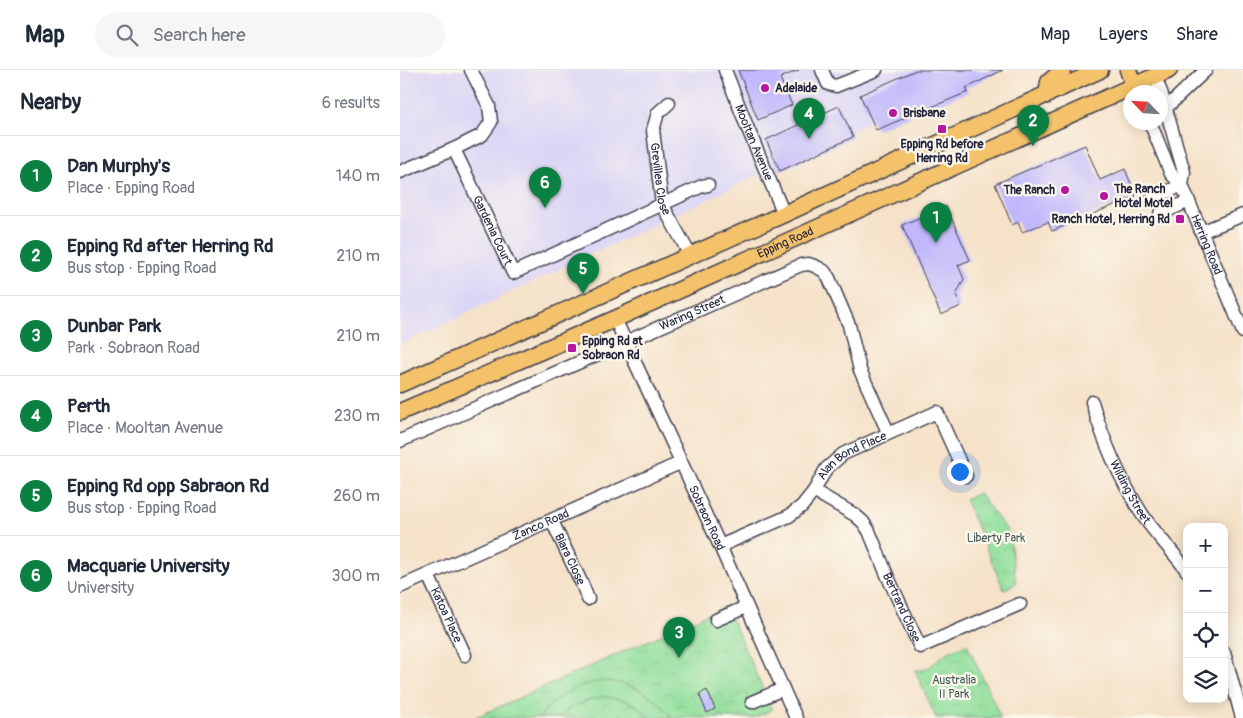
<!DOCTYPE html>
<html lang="en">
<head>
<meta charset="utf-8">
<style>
	body { margin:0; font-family:Pangolin,sans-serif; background:#f6f6f7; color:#1f2937 }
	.controls { position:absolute; right:15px; bottom:15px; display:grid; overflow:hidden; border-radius:10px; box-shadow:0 2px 12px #0003 }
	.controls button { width:45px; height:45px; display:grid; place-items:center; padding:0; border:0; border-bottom:1px solid #e0e1e3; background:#fff; color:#1f2937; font:25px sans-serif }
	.compass { position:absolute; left:723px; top:15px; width:45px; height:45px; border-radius:50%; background:#fff; box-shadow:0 2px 12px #0003; rotate:295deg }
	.you { position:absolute; left:559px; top:401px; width:18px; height:18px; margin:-12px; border:4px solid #fff; border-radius:50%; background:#1a73e8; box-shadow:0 0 0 8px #1a73e833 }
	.badge { display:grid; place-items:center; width:32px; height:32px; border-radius:50%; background:#0b8043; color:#fff; font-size:16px; font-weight:700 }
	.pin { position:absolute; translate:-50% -41px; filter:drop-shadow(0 1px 2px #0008) }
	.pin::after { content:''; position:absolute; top:26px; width:18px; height:15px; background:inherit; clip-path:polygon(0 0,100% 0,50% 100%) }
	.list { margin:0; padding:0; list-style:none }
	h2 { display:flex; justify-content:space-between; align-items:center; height:65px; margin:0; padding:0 20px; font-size:21px }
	h2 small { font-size:16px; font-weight:400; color:#747a83 }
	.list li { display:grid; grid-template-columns:32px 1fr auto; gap:15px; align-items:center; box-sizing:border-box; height:80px; padding:0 20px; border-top:1px solid #e0e1e3 }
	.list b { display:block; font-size:19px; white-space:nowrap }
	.list p { margin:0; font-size:16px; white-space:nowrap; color:#747a83 }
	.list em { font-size:16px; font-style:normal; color:#747a83 }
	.icon { flex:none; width:28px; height:28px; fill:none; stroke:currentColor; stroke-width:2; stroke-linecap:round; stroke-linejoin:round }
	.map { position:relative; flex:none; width:843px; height:648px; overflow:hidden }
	header { display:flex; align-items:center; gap:30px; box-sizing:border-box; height:70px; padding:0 25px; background:#fff; border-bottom:1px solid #e0e1e3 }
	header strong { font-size:24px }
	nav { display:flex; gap:28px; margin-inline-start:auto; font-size:18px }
	.search { width:350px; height:45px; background:#f6f6f7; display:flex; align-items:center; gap:12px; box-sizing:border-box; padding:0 18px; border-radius:28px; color:#747a83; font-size:19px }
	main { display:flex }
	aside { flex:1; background:#fff }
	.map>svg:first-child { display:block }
</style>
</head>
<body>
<header>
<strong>Map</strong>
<div class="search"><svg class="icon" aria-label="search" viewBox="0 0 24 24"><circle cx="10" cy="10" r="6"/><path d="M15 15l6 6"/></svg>Search here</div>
<nav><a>Map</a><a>Layers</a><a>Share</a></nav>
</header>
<main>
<aside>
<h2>Nearby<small>6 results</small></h2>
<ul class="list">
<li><span class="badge">1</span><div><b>Dan Murphy's</b><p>Place · Epping Road</p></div><em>140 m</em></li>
<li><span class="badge">2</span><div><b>Epping Rd after Herring Rd</b><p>Bus stop · Epping Road</p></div><em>210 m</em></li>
<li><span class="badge">3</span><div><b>Dunbar Park</b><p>Park · Sobraon Road</p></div><em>210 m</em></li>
<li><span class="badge">4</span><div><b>Perth</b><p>Place · Mooltan Avenue</p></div><em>230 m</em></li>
<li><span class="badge">5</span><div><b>Epping Rd opp Sabraon Rd</b><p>Bus stop · Epping Road</p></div><em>260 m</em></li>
<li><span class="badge">6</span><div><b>Macquarie University</b><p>University</p></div><em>300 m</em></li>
</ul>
</aside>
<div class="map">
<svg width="843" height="648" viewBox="0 0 843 648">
	<defs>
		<pattern id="park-crowns" width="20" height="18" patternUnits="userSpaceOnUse" patternTransform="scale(1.25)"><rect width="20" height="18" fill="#92df9c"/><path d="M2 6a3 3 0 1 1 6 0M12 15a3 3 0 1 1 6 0" fill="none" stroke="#7ebf87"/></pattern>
	</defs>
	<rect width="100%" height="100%" fill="#fbf7ec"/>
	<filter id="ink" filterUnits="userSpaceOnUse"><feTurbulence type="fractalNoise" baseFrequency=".02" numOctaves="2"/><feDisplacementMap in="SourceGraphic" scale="10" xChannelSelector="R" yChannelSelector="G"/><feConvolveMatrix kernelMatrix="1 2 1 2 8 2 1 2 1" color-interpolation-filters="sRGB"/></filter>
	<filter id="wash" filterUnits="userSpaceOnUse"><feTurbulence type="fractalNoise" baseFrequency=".0096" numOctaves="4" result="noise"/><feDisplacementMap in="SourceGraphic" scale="20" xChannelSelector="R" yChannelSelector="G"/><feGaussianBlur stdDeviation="1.12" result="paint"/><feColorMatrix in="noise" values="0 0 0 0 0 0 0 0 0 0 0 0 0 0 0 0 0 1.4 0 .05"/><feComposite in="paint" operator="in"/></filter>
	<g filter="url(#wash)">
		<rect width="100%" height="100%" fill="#f5e2c9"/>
		<path fill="#dcd6f6" d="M0 0H580L0 275Z"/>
		<path fill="url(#park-crowns)" stroke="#5a806c" d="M579 423 609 463 616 513 604 520 565 429Z
			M326 536 372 640 353 648H74Z
			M567 574 601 648H536L515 600C530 602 534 591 545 584 552 580 560 577 567 574Z"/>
		<path fill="#92df9c" stroke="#5a806c" d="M202 611C231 612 254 624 272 648H251L237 636 227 631 206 627 196 628 175 635 158 648H139C154 626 176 615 202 611Z"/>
		<g id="blocks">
			<path fill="#c0b7fc" d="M338 0H399L380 8 392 35 358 50Z
				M516 0H603L566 18 568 22 476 60 460 25Z
				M439 36 453 67 380 101 366 70Z
				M685 75 700 110 725 99 736 126 652 161 648 152 622 162 618 152 612 155 595 114Z
				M546 136 570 190 558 195 564 209 556 225 561 236 541 245 502 155Z
				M307 620 315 639 307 643 299 624Z"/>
		</g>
	</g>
	<g filter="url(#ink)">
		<use href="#blocks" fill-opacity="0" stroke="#423f50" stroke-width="1"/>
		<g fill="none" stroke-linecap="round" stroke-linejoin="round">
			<defs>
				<g id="minor">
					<path id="s1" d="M325 0 348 59 384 144"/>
					<path d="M422 0 428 14 436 16 476 0"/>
					<path d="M755 7 761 22 784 102 782 115"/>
					<path id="s2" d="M269 33 258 43 253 60 262 134 290 185"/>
					<path d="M766 38 806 0"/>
					<path id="s3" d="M750 52 771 104 782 115 843 262"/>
					<path id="s4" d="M54 79 113 203 302 116 308 115"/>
					<path d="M0 102 54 79 82 65 91 52 89 36 71 0"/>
					<path d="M752 129 782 115"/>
					<path d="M760 144 789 131"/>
					<path d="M801 162 843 145"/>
					<path id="s5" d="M215 249 320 476 396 648"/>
					<path id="s6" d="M692 332C703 370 720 409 742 444 755 464 773 481 787 501"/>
					<path id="s7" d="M0 371 401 195 409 194 417 197 424 201 429 208 449 255 460 300 488 362"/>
					<path id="s8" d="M414 421 455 445 463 452 469 461 487 505 520 577 620 534"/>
					<path id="s9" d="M152 451 182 514 188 529"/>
					<path id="s10" d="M320 476 389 446 402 436 414 421 426 399 443 384 537 342 566 406"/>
					<path id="s11" d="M28 505 65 585"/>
					<path id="s12" d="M0 517 280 393"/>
					<path d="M316 550 346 537"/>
					<path d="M824 582 842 648"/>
					<path d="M352 632 383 619"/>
				</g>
				<g id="major">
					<path d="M728 0 734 16"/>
					<path d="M647 25 649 12 663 0"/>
					<path d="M0 314 384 144 700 0"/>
					<path id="s13" d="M0 342 215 249 769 0"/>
				</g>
			</defs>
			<use href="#minor" stroke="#423f50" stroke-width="15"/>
			<use href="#major" stroke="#423f50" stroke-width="19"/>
			<use href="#minor" stroke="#fff" stroke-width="12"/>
			<use href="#major" stroke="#f3c26a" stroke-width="16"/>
		</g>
	</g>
	<g fill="#b5179e" stroke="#fbf7ec" stroke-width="2">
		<circle cx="365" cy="18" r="5"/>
		<circle cx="493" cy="43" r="5"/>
		<rect x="537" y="54" width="10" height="10" rx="2.5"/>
		<circle cx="665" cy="120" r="5"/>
		<circle cx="704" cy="126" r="5"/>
		<rect x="775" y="144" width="10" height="10" rx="2.5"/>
		<rect x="167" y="273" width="10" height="10" rx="2.5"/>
	</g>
	<g text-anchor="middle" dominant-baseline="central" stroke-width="4.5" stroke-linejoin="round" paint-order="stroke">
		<g font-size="12" font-weight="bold" fill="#22223b" stroke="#fbf7ec" text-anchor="start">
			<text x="375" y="18">Adelaide</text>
			<text x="503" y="43">Brisbane</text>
			<text x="542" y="74" text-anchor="middle">Epping Rd before<tspan x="542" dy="14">Herring Rd</tspan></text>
			<text x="714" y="119">The Ranch<tspan x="714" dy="14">Hotel Motel</tspan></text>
			<text x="655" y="120" text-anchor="end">The Ranch</text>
			<text x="770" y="149" text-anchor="end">Ranch Hotel, Herring Rd</text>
			<text x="182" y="271">Epping Rd at<tspan x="182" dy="14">Sobraon Rd</tspan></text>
		</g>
		<g font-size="12" fill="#22223b" stroke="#fbf7ec">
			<text stroke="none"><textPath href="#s1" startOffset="78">Mooltan Avenue</textPath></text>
			<text stroke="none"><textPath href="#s2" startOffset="82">Grevillea Close</textPath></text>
			<text stroke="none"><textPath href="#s4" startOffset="90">Gardenia Court</textPath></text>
			<text stroke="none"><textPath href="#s13" startOffset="421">Epping Road</textPath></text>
			<text stroke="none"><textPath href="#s3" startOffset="136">Herring Road</textPath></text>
			<text stroke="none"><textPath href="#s7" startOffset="319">Waring Street</textPath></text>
			<text stroke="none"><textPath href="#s10" startOffset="165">Alan Bond Place</textPath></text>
			<text stroke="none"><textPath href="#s6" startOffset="98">Wilding Street</textPath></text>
			<text stroke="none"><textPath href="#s5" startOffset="219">Sobraon Road</textPath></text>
			<text stroke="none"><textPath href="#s12" startOffset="154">Zanco Road</textPath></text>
			<text stroke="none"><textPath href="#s9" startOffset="42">Biara Close</textPath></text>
			<text stroke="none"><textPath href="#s8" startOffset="152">Bertrand Close</textPath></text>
			<text stroke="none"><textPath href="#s11" startOffset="44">Katoa Place</textPath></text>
		</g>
		<g font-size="12" fill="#445b58" stroke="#fbf7ec">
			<text x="596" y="468">Liberty Park</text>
			<text x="554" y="610">Australia<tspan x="554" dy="14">II Park</tspan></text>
		</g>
	</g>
</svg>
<div class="controls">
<button>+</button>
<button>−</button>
<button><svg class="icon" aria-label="locate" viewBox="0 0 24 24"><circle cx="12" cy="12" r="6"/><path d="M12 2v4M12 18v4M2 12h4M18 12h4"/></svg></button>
<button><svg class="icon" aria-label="layers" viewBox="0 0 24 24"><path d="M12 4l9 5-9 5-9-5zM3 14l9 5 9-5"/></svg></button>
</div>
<svg class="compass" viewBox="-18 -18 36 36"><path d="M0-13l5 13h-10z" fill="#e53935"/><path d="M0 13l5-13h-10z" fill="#747a83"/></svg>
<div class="you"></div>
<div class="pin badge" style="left:536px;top:173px">1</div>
<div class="pin badge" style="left:633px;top:76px">2</div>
<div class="pin badge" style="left:279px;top:588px">3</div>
<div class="pin badge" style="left:409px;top:69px">4</div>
<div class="pin badge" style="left:183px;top:224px">5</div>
<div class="pin badge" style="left:145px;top:138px">6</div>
</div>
</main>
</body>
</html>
